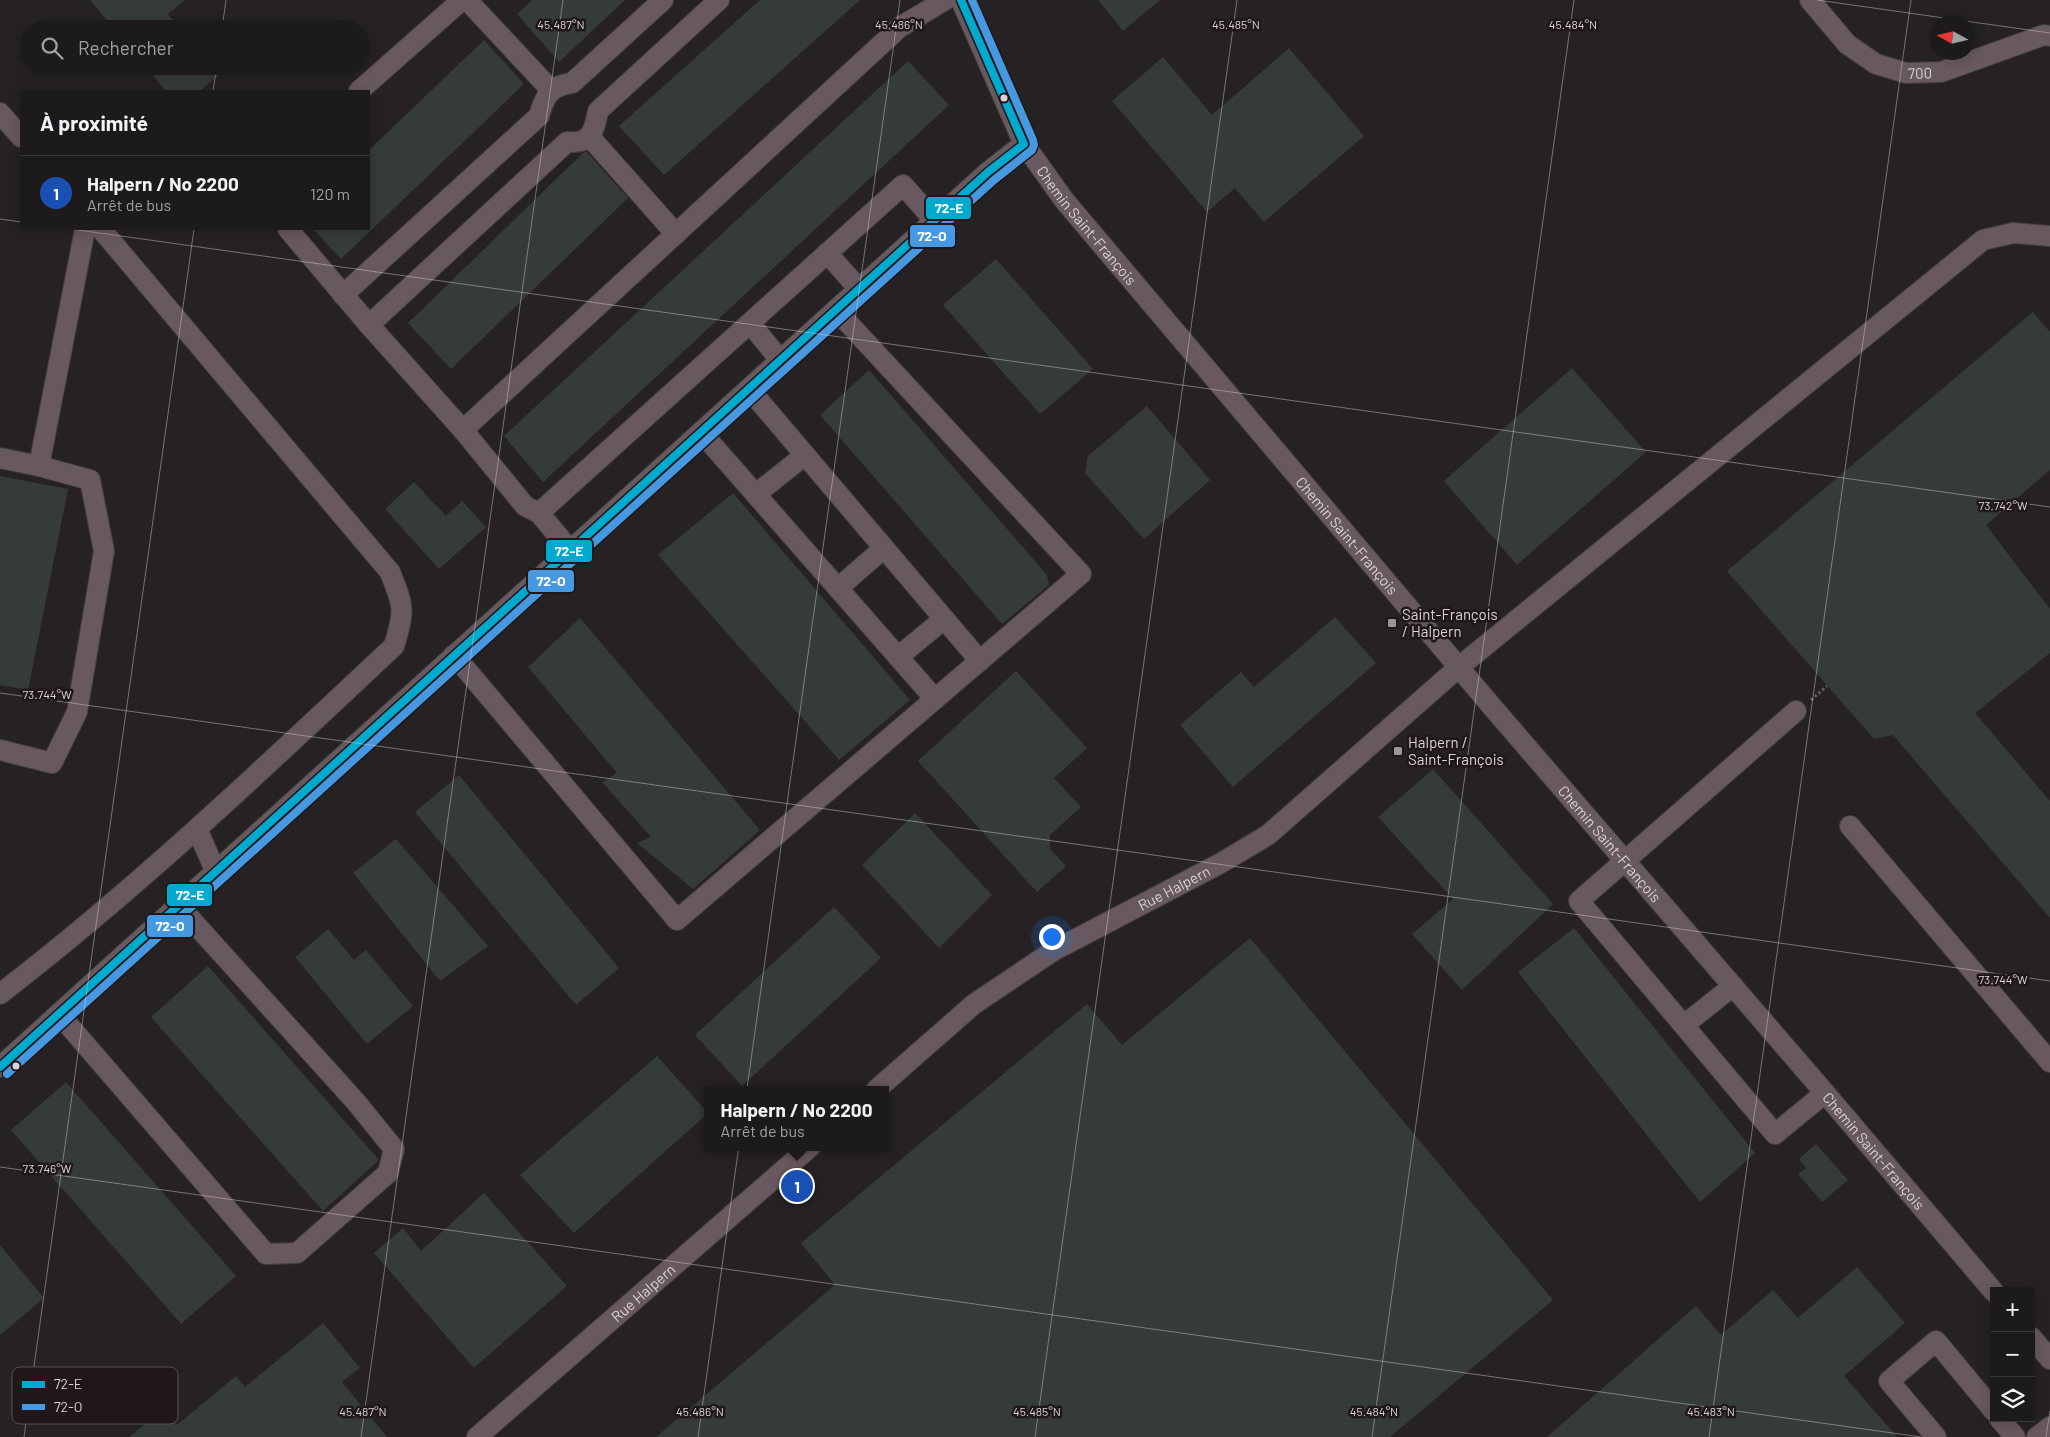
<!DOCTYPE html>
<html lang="fr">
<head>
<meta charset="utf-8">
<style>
	body { margin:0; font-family:Barlow,sans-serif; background:#292728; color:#f1f3f6 }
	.controls { position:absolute; right:15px; bottom:15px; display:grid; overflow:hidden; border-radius:0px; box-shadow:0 2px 12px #0003 }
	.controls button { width:45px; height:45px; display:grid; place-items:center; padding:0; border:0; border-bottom:1px solid #3a383a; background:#1c1a1b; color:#f1f3f6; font:25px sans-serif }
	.compass { position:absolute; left:1930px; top:15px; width:45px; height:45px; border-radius:50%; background:#1c1a1b; box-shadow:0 2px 12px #0003; rotate:278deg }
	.you { position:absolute; left:1051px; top:936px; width:18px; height:18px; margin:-12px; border:4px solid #fff; border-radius:50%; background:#1a73e8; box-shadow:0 0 0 8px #1a73e833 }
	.badge { display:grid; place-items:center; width:32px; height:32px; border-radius:50%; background:#9b9698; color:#fff; font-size:16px; font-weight:700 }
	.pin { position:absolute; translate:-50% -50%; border:2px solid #fff; box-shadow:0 1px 5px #0006 }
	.popup { position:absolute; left:704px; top:1086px; width:185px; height:65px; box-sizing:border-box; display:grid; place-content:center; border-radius:0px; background:#1c1a1b; filter:drop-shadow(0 1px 4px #0005); font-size:16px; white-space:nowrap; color:#a0a1a3 }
	.popup b { font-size:19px; color:#f1f3f6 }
	.popup::after { content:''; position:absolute; left:50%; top:100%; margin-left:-10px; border:10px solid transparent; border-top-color:#1c1a1b }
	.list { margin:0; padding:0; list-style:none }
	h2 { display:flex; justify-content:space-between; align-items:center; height:65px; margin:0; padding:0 20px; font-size:21px }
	h2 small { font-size:16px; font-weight:400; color:#a0a1a3 }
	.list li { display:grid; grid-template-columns:32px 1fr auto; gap:15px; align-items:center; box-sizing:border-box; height:75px; padding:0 20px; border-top:1px solid #3a383a }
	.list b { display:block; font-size:19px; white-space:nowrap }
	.list p { margin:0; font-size:16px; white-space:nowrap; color:#a0a1a3 }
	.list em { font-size:16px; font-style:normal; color:#a0a1a3 }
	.icon { flex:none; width:28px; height:28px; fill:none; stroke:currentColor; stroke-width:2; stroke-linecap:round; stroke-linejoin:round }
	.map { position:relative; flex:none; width:2050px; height:1437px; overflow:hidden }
	.search { position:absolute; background:#1c1a1b; box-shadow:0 2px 12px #0003; left:20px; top:20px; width:350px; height:55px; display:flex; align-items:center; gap:12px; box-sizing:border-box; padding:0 18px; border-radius:28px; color:#a0a1a3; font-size:19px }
	.panel { position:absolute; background:#1c1a1b; box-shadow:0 2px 12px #0003; left:20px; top:90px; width:350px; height:140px; border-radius:0px }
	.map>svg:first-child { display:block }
</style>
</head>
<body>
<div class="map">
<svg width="2050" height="1437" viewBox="0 0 2050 1437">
	<rect width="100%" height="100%" fill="#262224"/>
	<path fill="#353a3b" d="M90 0H185L168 14 180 29H114Z
		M532 0H625L559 62 517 14Z
		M760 0H860L664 175 619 126Z
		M1098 0H1160L1123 31Z
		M484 40 524 84 341 259 313 229H369V150Z
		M1289 48 1364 136 1264 222 1235 188 1207 212 1112 101 1163 57 1212 115Z
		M908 61 949 105 543 482 504 436Z
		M145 66H211L219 75 200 91H166Z
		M584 152H587L628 198 451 369 408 323Z
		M996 259 1093 369 1040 414 943 305Z
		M2033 312 2050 332V470L1986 525 2050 609V653L1975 713 2050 801V918L1893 735 1874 739 1727 571Z
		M1572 368 1646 452 1517 565 1444 481Z
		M869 370 1047 575 1049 585 1002 624 820 415Z
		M1147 406 1210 480 1144 539 1085 473 1088 456Z
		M0 476 68 489 28 690 0 685Z
		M414 482 446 516 462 501 486 527 439 569 385 509Z
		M733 493 910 700 839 760 658 555Z
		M1335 617 1376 663 1233 787 1180 725 1241 672 1254 687Z
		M580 618 760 830 693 889 637 843 651 837 602 782 617 773 528 667Z
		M1016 671 1087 748 1054 778 1081 807 1050 835V849L1066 866 1037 892 918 761Z
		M1433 769 1553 904 1462 990 1412 934 1453 899 1378 817Z
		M459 775 619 968 576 1005 415 812Z
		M915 813 992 895 939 948 862 865Z
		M396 839 488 946 440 981 353 873Z
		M834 907 881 958 742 1086 695 1035Z
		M1574 928 1755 1153 1700 1202 1518 972Z
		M328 929 354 960 366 950 413 1006 367 1044 295 957Z
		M1250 938 1553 1300 1390 1437H656L835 1285 801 1243 1087 1004 1122 1045Z
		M208 966 379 1160 323 1211 151 1017Z
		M657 1056 708 1113 574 1233 520 1175Z
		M66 1082 236 1276 181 1324 11 1130Z
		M1816 1144 1848 1180 1822 1202 1798 1174 1806 1168 1799 1159Z
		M484 1193 567 1286 474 1368 374 1253 403 1228 421 1251Z
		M0 1245 44 1298 0 1335Z
		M1857 1267 1905 1323 1844 1376 1897 1437H1547L1696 1306 1721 1335 1773 1290 1798 1318Z
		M323 1323 360 1368 342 1382 387 1437H129L164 1409 177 1425 236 1376 245 1387Z"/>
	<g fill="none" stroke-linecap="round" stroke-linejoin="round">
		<defs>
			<g id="minor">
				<path d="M467 0 551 90"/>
				<path id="s1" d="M961 0 1024 144 1064 200 1494 709 1825 1093 1994 1292"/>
				<path id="s2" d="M1810 0 1847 44 1876 64 1906 73 1941 72 2044 35 2050 36"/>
				<path d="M359 91 462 0"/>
				<path d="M0 113 21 137"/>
				<path d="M589 136 676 234"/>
				<path d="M288 229 369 325 567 142C591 144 594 132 598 111L719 0"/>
				<path d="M827 253 859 289"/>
				<path d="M343 295 539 116C545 95 550 86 572 83L663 0"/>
				<path d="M750 323 780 360"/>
				<path d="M369 325 463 430 525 506 539 513"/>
				<path d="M749 389 980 661"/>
				<path d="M463 430 900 27 945 0"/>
				<path d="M701 432 935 699"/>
				<path d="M0 458 39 466 90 480 104 551 77 712 52 763 0 750"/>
				<path d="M39 466 85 229"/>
				<path d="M756 494 805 455"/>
				<path d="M570 550 539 513 903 185 935 221"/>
				<path d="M838 588 884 548"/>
				<path d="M454 655 677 920 1081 574 836 310"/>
				<path d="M898 657 944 619"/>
				<path d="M1796 711 1579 901 1775 1134 1825 1093"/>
				<path d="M1850 826 2050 1062"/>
				<path d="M197 829 215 870"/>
				<path d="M0 994C139 887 266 766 394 646 405 610 404 607 390 572L101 229"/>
				<path d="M59 1014 266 1254 297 1253 388 1173 394 1149 356 1102 178 905"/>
				<path d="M1684 1025 1733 986"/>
				<path d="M0 1067 988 172 1024 144"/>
				<path id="s3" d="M876 1090 974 1004 1053 951 1221 863 1268 835 1459 667 1983 240 2013 233 2050 236"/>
				<path d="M2031 1337 2050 1359"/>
				<path d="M1999 1418 2015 1437"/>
				<path id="s4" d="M477 1437 810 1147"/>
				<path d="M1936 1437 1889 1381 1936 1341 1994 1411"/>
				<path d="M2037 1437 2050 1427"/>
			</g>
		</defs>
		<use href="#minor" stroke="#423f40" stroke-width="22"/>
		<path stroke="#685d61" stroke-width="3" stroke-dasharray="2.5 2.5" stroke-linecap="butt" d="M1811 700 1827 686"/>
		<use href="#minor" stroke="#68585f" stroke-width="20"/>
		<defs>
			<path id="bus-1" d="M0 1067 988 172 1024 144 961 0"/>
			<path id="bus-2" d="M7 1074 994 180 1032 150 1034 145 1033 140 972 0"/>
		</defs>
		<use href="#bus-1" stroke="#1f171a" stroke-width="11"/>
		<use href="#bus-2" stroke="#1f171a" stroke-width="11"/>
		<use href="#bus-1" stroke="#00a9ce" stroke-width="8"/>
		<use href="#bus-2" stroke="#4699e1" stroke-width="8"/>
	</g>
	<path fill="none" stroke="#dad4d6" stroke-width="1" stroke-opacity="0.45" d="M1817 0 2050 33M222 29 226 0M213 91 217 66M0 219 21 222M71 229 2050 507M0 693 2050 981M0 1167 1921 1437M24 1437 194 229M361 1437 563 0M698 1437 900 0M1035 1437 1237 0M1372 1437 1574 0M1709 1437 1911 0M2046 1437 2050 1411"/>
	<g fill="#dad4d6" stroke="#1f171a" stroke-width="2">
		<circle cx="1004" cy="98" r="4.5"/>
		<circle cx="16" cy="1066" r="4.5"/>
	</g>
	<g fill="#9b9698" stroke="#1f171a" stroke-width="2">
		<rect x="1387" y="618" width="10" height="10" rx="2.5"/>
		<rect x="1393" y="746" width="10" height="10" rx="2.5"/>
	</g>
	<g text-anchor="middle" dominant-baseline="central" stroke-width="5" stroke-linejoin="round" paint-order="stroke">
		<g font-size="15" fill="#dad4d6" stroke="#1f171a">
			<text stroke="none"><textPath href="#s2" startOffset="138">700</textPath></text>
			<text stroke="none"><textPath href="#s1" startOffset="260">Chemin Saint-François</textPath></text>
			<text stroke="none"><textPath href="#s1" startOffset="665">Chemin Saint-François</textPath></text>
			<text stroke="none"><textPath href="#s1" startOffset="1070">Chemin Saint-François</textPath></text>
			<text stroke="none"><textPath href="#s3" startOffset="362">Rue Halpern</textPath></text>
			<text stroke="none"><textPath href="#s1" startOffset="1475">Chemin Saint-François</textPath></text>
			<text stroke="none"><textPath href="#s4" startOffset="220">Rue Halpern</textPath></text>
		</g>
		<g font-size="15" fill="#dad4d6" stroke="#1f171a" text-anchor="start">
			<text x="1402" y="614">Saint-François<tspan x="1402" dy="17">/ Halpern</tspan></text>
			<text x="1408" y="742">Halpern /<tspan x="1408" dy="17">Saint-François</tspan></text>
		</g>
	</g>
	<rect x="12" y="1367" width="166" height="57" rx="8" fill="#1f171a" stroke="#575052" stroke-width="1"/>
	<rect x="22" y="1381" width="23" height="7" fill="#00a9ce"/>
	<rect x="22" y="1404" width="23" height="6" fill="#4699e1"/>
	<g font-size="14" fill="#dad4d6">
		<text x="54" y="1389">72-E</text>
		<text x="54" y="1412">72-O</text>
	</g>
	<g font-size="12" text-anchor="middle" fill="#dad4d6" stroke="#1f171a" stroke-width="5" stroke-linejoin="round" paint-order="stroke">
		<text x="561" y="29">45.487°N</text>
		<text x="899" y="29">45.486°N</text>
		<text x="1236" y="29">45.485°N</text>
		<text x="1573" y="29">45.484°N</text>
		<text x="2003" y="510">73.742°W</text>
		<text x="47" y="699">73.744°W</text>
		<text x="2003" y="984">73.744°W</text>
		<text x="47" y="1173">73.746°W</text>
		<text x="363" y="1416">45.487°N</text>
		<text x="700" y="1416">45.486°N</text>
		<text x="1037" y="1416">45.485°N</text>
		<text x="1374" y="1416">45.484°N</text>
		<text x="1711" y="1416">45.483°N</text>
	</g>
	<g stroke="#1f171a" stroke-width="2">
		<rect x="925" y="196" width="47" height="24" rx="5" fill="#00a9ce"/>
		<rect x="909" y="224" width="47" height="24" rx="5" fill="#4699e1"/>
		<rect x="545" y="539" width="48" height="24" rx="5" fill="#00a9ce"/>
		<rect x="527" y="569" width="48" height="24" rx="5" fill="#4699e1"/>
		<rect x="166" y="883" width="47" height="24" rx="5" fill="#00a9ce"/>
		<rect x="146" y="914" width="48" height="24" rx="5" fill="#4699e1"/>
	</g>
	<g font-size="14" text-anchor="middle" font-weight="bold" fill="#fff">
		<text x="949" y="213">72-E</text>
		<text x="932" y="241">72-O</text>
		<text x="569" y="556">72-E</text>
		<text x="551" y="586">72-O</text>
		<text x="190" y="900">72-E</text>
		<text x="170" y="931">72-O</text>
	</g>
</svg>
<div class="controls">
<button>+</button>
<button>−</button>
<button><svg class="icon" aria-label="layers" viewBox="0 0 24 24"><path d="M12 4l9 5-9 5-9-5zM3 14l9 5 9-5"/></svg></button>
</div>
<svg class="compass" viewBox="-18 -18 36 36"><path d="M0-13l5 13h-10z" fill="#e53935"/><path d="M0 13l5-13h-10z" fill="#a0a1a3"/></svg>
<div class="you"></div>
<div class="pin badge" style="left:797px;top:1186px;background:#1a4fb4">1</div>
<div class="popup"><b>Halpern / No 2200</b>Arrêt de bus</div>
<div class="search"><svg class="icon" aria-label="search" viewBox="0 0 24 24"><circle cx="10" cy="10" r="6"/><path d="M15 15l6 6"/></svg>Rechercher</div>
<section class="panel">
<h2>À proximité<small></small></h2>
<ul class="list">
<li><span class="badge" style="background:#1a4fb4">1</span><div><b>Halpern / No 2200</b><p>Arrêt de bus</p></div><em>120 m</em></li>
</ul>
</section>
</div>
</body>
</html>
